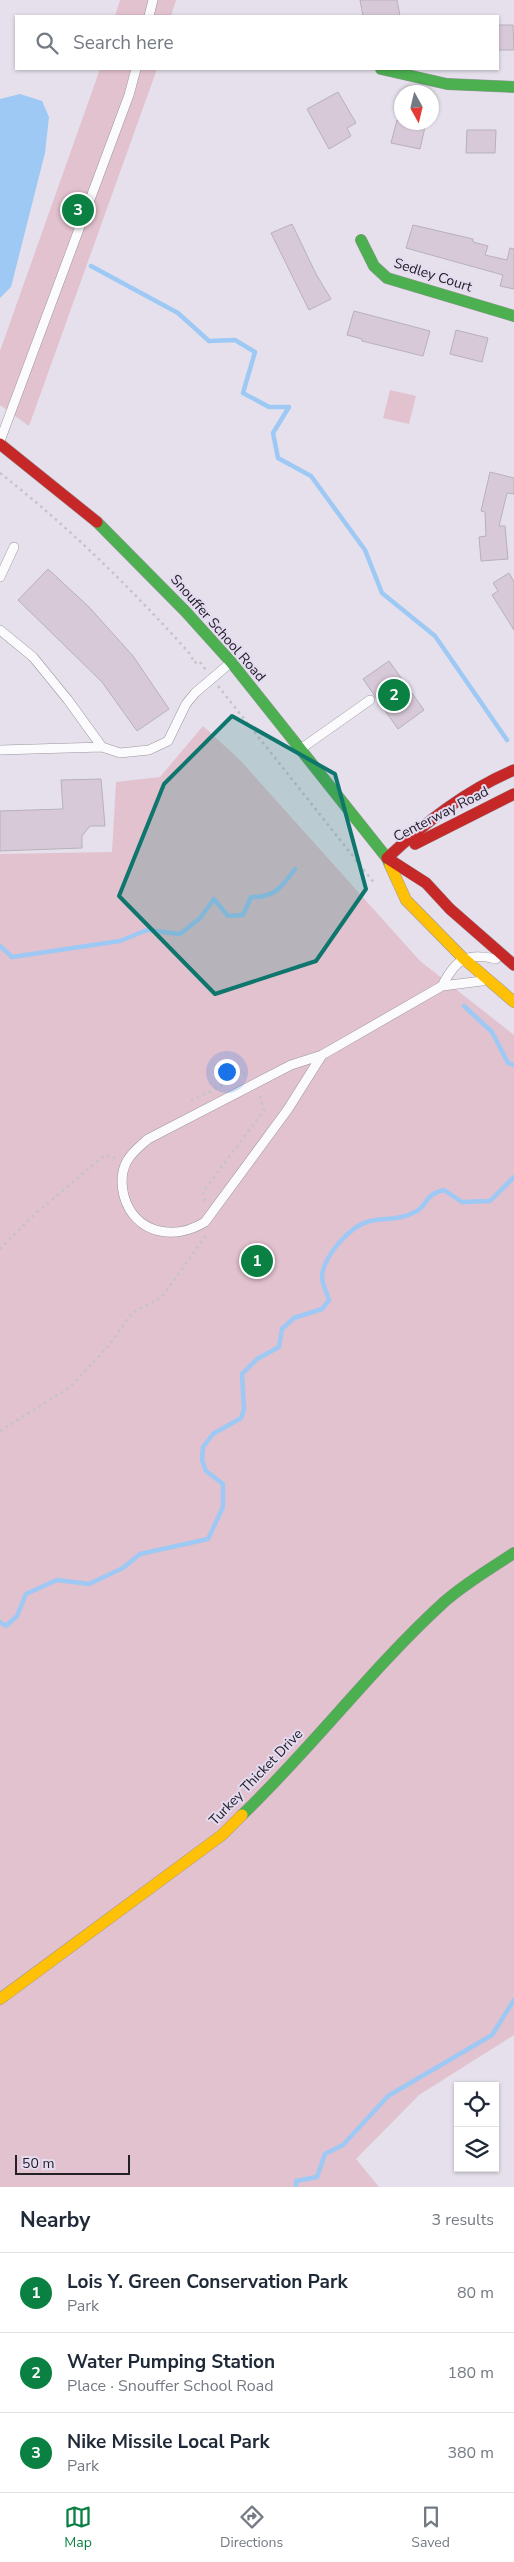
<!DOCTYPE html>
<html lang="en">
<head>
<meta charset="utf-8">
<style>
	body { margin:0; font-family:"Nunito Sans",sans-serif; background:#f2f2f3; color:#1f2937 }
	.controls { position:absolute; right:15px; bottom:15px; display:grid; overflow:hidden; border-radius:0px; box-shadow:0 1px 4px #0004 }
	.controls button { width:45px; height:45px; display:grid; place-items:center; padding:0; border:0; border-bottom:1px solid #e0e1e3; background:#fff; color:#1f2937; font:25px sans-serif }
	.compass { position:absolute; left:394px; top:85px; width:45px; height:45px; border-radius:50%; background:#fff; box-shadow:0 1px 4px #0004; rotate:172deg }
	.scale { position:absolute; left:15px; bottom:12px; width:115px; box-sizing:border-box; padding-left:5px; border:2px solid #232028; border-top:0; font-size:14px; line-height:18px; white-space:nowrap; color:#232028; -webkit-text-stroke:4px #e4dbf0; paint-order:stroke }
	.you { position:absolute; left:226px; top:1071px; width:18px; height:18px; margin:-12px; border:4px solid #fff; border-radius:50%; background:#1a73e8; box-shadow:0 0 0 8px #1a73e833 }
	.badge { display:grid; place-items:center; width:32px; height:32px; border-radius:50%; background:#0b8043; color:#fff; font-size:16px; font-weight:700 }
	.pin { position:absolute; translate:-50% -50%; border:2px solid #fff; box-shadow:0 1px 5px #0006 }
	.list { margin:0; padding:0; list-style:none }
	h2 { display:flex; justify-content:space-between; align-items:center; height:65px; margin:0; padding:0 20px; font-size:21px }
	h2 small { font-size:16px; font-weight:400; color:#747a83 }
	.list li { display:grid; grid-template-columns:32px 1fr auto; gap:15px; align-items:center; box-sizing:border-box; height:80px; padding:0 20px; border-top:1px solid #e0e1e3 }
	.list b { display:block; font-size:19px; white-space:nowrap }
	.list p { margin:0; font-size:16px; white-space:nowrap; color:#747a83 }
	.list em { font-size:16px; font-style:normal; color:#747a83 }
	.icon { flex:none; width:28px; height:28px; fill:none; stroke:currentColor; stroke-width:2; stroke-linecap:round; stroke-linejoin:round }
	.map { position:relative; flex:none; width:514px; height:2187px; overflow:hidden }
	.search { position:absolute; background:#fff; box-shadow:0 1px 4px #0004; left:15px; right:15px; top:15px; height:55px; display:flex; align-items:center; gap:12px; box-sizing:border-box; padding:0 18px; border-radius:0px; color:#747a83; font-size:19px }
	.sheet { height:305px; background:#fff }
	nav { display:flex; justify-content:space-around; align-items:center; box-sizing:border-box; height:70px; border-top:1px solid #e0e1e3; background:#fff; font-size:14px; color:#747a83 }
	nav a { display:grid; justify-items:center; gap:2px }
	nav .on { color:#0b8043 }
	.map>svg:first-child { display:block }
</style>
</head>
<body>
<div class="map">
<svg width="514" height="2187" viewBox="0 0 514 2187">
	<rect width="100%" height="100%" fill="#e5e0eb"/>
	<path fill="#e2c2ce" d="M120 0H176L171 16H115Z
		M100 69H157L29 426 0 405V351Z
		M390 390 416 396 409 424 383 418Z
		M203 726 240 760 420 961 514 1035V2035L419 2095 356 2159 379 2187H0V854L112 852 116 782 160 777Z"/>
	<path fill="#9ec9f4" d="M20 94 42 101 49 117 45 153 11 287 0 298V99Z"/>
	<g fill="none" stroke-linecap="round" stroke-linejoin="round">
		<path stroke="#9ec9f4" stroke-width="4.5" d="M91 266 178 313 209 341 235 340 255 352 243 393 269 407H289L273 433 278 458 311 476 365 550 382 593 435 636 507 740
			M0 946 12 957 120 941 147 930 180 934 200 918 214 899 228 916 243 915 251 897C274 898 282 887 295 869
			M464 1006 492 1032 508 1063 514 1065
			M0 1622 6 1626 17 1616 26 1594 57 1580 89 1584 123 1568 140 1554 208 1539 223 1507V1484L206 1471 202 1460 203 1447 213 1434 241 1418 244 1409 242 1374 257 1359 279 1347 282 1329 294 1318 322 1309 329 1300C327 1293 322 1284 322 1277 323 1257 349 1226 370 1221 385 1218 400 1220 415 1212 429 1205 423 1195 444 1190L462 1202 490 1201 514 1177
			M296 2187V2181L317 2177 325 2154 343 2145 388 2096 492 2035 514 2000"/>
	</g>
	<path fill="#d8c9d8" stroke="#b7b1b9" d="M360 0H397L400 16H363Z
		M498 25H513L514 50H498Z
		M338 92 356 123 347 128 351 136 329 149 307 109Z
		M397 120 425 127 420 149 391 143Z
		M467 130H496L495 153H466Z
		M292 224 316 274 331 299 309 310 271 233Z
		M413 225 473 239V242L488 246 485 255 507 260 510 248 514 249V289L500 286 503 275 406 248Z
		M354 311 430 331 423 356 362 341V339L347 335Z
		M456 330 488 338 482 362 450 354Z
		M490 472 514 478V494L507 493 499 526H505L508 559 481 561 479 537 486 536 485 512 481 511Z
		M48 569 89 607 133 656 169 709 137 731 102 682 18 600Z
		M509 573 514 582V630L492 595 498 591 493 583Z
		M389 661 424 710 398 729 363 679Z
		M101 779 105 826H90L82 836V848L0 851V811L63 809 61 780Z"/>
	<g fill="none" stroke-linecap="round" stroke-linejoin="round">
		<defs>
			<path id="lane" d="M149 16 153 0
				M0 441 129 95 136 69
				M0 577 14 547
				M0 630 33 657 68 700 102 747 120 753 149 750 168 741 186 704 195 693 229 664
				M302 748 370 700
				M0 750 102 747
				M442 986C456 959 466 952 496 959
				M322 1055 288 1109 205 1222C174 1241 135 1234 124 1196 121 1184 121 1172 127 1161 132 1152 140 1146 148 1139L291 1065 322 1055 442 986 482 981"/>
			<path id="fast" d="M381 69 447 84 514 87
				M361 240 374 266 387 278 514 316
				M97 522 186 612 231 662 387 858 390 865
				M242 1815C312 1748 371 1669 443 1603 464 1584 490 1569 514 1553"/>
			<path id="slow" d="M390 865 406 900 463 958 514 1002
				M0 1999 222 1835 242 1815"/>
			<path id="jam" d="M0 444 97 522
				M415 844 514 794
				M387 858 426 883 450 909 514 965
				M387 858C426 822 465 791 514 770"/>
		</defs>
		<use href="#lane" stroke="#9a969e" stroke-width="10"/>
		<use href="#fast" stroke="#9a969e" stroke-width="12"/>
		<use href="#slow" stroke="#9a969e" stroke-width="12"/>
		<use href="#jam" stroke="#9a969e" stroke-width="12"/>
		<path stroke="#c5c3c6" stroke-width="2.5" stroke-dasharray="2.5 4" stroke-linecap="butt" d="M0 473C70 528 132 589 191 655L194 663 199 661 206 670
			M218 686 375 884
			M191 1101 248 1072
			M205 1201 203 1192 264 1110 259 1093
			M0 1249 36 1213 105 1155 115 1158
			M0 1431 70 1387 110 1344 132 1313 162 1297 206 1235"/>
		<use href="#lane" stroke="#fbfafc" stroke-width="9"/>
		<use href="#fast" stroke="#4caf50" stroke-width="11"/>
		<use href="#slow" stroke="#ffc107" stroke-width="11"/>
		<use href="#jam" stroke="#c62828" stroke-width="11"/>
	</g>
	<path fill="#0f766e" fill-opacity="0.2" stroke="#0f766e" stroke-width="4" stroke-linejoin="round" d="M232 716 335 774 366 889 316 961 215 994 119 896 164 784Z"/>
	<g text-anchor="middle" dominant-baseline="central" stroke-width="4" stroke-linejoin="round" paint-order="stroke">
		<g font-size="14" fill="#232028" stroke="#e4dbf0">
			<text transform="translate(433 275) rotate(18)">Sedley Court</text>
			<text transform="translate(218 628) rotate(49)">Snouffer School Road</text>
			<text transform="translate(441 814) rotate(-27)">Centerway Road</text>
			<text transform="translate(256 1777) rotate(-46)">Turkey Thicket Drive</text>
		</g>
	</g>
</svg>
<div class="controls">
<button><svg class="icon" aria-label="locate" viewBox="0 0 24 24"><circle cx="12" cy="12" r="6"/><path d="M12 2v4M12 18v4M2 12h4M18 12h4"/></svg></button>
<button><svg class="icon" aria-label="layers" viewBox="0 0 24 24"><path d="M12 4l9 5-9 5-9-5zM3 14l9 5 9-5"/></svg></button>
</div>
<svg class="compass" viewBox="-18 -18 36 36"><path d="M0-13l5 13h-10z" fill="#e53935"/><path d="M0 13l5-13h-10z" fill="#747a83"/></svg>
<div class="scale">50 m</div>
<div class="you"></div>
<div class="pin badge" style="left:257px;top:1261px">1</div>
<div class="pin badge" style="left:394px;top:695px">2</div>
<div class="pin badge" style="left:78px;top:210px">3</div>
<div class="search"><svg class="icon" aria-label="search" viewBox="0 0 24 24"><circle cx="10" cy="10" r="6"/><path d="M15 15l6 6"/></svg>Search here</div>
</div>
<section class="sheet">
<h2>Nearby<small>3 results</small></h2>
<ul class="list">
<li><span class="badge">1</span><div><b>Lois Y. Green Conservation Park</b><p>Park</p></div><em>80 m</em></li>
<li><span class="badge">2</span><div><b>Water Pumping Station</b><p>Place · Snouffer School Road</p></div><em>180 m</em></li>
<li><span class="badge">3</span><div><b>Nike Missile Local Park</b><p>Park</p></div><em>380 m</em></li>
</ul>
</section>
<nav>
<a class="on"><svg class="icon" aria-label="map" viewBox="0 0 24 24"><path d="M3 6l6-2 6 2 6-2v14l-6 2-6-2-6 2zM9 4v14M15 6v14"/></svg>Map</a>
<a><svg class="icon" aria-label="directions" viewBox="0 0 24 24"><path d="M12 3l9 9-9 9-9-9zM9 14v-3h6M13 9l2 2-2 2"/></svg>Directions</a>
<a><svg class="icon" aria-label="saved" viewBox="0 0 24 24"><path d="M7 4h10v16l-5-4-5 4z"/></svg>Saved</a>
</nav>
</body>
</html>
